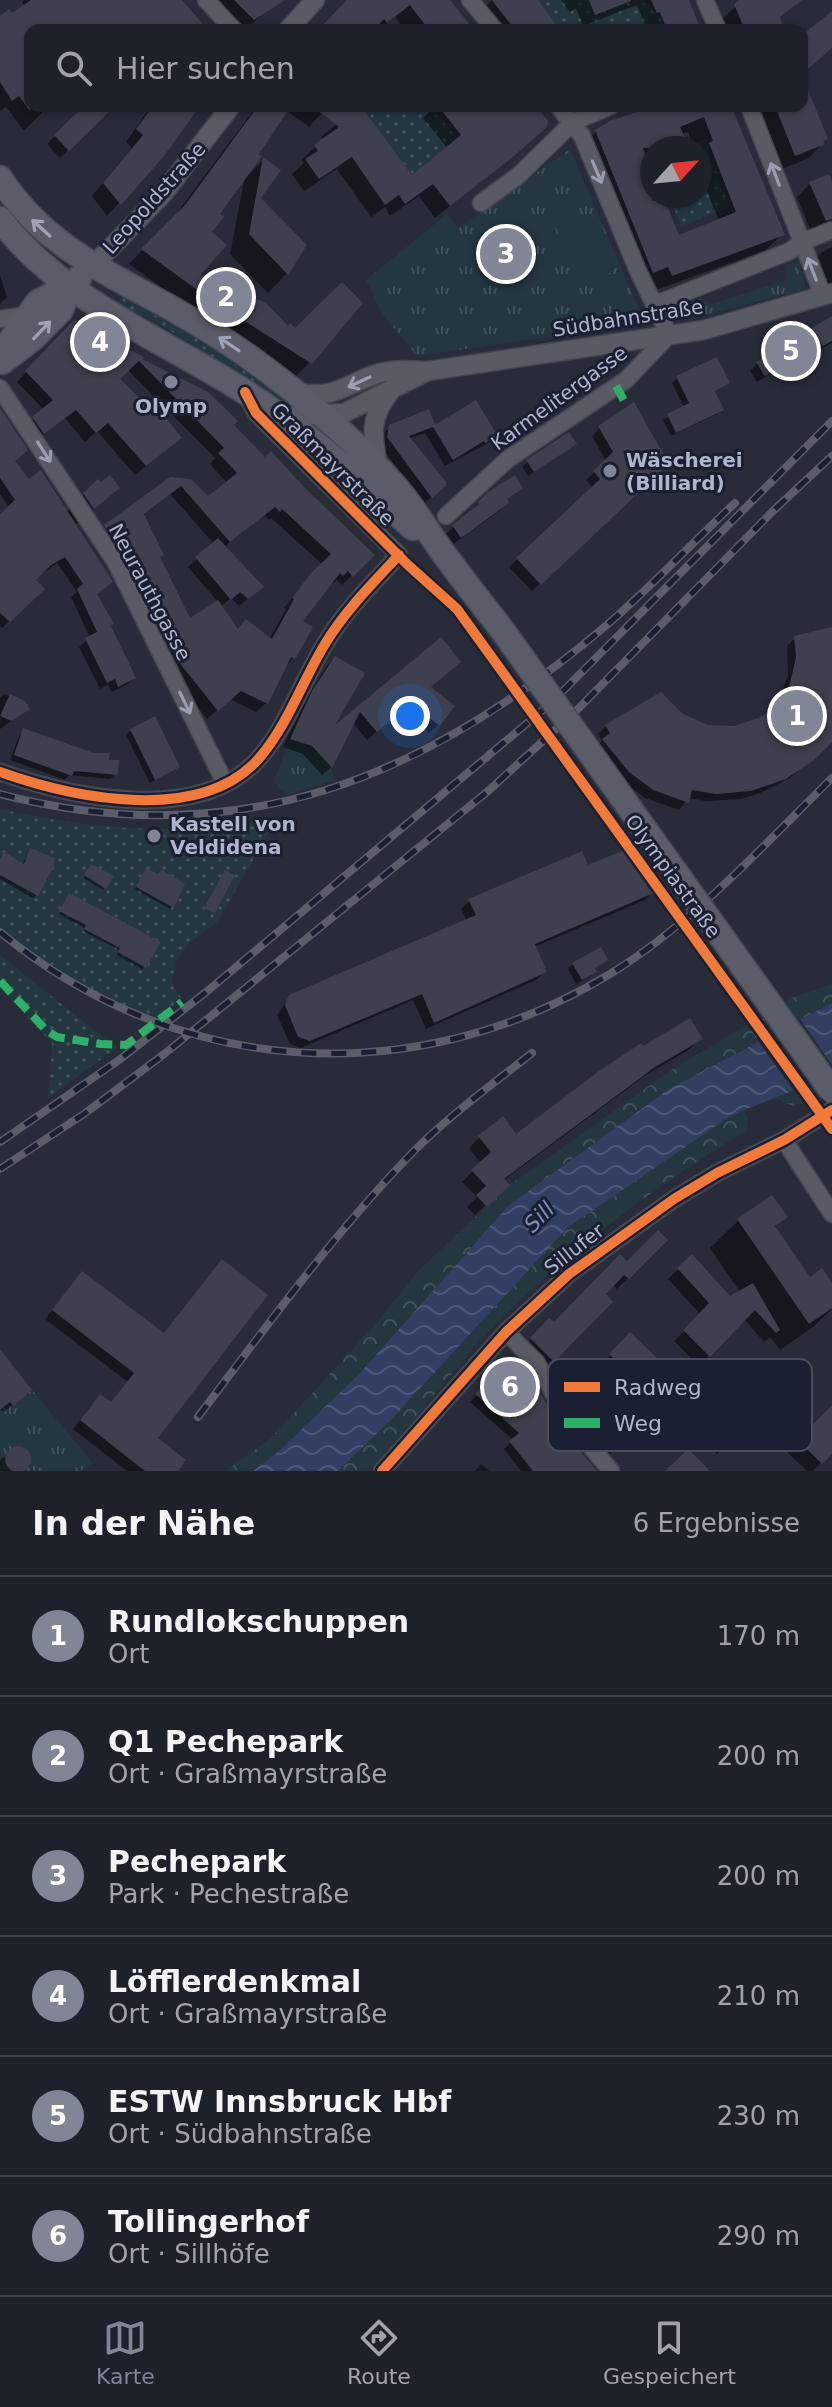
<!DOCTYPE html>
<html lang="de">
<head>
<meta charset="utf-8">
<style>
	body { margin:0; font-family:"DejaVu Sans",sans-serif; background:#2a2e36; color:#f1f3f6 }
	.compass { position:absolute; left:640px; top:136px; width:72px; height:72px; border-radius:50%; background:#1d212a; box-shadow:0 2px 6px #0004; rotate:63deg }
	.you { position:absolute; left:410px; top:716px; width:28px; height:28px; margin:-20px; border:6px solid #fff; border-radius:50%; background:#1a73e8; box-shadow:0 0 0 12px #1a73e833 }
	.badge { display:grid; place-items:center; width:52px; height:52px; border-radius:50%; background:#808696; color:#fff; font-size:26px; font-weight:700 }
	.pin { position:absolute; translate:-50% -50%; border:4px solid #fff; box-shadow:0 2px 8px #0006 }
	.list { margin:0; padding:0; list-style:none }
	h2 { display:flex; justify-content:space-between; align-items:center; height:104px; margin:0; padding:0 32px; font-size:34px }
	h2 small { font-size:26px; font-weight:400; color:#a0a3a8 }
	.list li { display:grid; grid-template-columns:52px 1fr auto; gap:24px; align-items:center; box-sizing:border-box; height:120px; padding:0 32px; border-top:2px solid #3b3e47 }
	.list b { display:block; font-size:30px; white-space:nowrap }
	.list p { margin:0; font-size:26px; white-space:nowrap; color:#a0a3a8 }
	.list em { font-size:26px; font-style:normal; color:#a0a3a8 }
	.icon { flex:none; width:44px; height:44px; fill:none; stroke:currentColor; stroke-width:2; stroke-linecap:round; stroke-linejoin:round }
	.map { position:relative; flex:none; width:832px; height:1471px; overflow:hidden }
	.search { position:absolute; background:#1d212a; box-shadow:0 2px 6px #0004; left:24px; right:24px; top:24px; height:88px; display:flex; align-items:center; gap:20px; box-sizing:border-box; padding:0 28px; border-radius:16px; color:#a0a3a8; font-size:30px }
	.sheet { height:824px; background:#1d212a }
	nav { display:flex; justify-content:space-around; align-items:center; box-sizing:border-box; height:112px; border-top:2px solid #3b3e47; background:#1d212a; font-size:22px; color:#a0a3a8 }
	nav a { display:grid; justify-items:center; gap:4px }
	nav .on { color:#808696 }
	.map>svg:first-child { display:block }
</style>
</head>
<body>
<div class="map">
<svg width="832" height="1471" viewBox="0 0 832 1471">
	<defs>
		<pattern id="grass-dots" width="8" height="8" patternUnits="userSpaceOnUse" patternTransform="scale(2)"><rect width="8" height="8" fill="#24363e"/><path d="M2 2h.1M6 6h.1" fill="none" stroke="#415159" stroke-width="1.8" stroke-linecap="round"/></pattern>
		<pattern id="forest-crowns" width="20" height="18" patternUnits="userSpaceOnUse" patternTransform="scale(2)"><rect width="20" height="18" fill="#24363e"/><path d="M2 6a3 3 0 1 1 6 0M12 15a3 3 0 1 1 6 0" fill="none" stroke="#415159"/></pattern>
		<pattern id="park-tufts" width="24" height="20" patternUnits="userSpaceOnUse" patternTransform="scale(2)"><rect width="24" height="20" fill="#24363e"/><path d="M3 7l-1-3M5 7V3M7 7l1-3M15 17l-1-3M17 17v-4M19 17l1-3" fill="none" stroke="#415159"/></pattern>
		<pattern id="water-waves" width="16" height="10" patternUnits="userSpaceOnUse" patternTransform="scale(2)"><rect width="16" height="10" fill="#323e62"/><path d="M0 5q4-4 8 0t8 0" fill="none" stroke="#4d5877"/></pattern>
	</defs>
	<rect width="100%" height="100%" fill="#272c38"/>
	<path fill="url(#grass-dots)" d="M538 0H589L595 15 633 0H642L656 13 660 12 666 28 665 30H560Z
		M361 106H431L457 138 412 175Z
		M704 140 730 207 681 226 669 196H700V148H684Z
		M122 297 208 345 287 401 286 403 153 320 115 304Z
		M0 809C92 829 184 838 277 818L218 921 187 945 176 962 172 983 182 999 157 1018C104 1003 40 964 0 927Z
		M0 955 117 1048 48 1098 52 1043 0 989Z"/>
	<path fill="url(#forest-crowns)" d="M832 984V1003L669 1089 509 1205 360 1373 279 1451 253 1471H225L271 1438 374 1326 419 1270 510 1185 673 1069 792 998Z
		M832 1075V1092L793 1106 775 1098Z
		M744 1110 748 1119 747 1130C657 1185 572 1248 497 1323 451 1370 414 1423 370 1471H338L392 1419 567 1228 732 1115Z"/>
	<path fill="url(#park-tufts)" d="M570 149 640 312 636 324 417 356 381 312 366 280 447 214 458 228Z
		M798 262 806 289 685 320 679 304 702 298 710 305 786 280 787 265Z
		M290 739C311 746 329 757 335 780L286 795 274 781Z
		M32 1390 93 1463 80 1471H0V1410L10 1402 13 1405Z"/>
	<path fill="#24363e" d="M590 215 613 272 578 285 556 228Z"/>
	<path fill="url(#water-waves)" d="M832 1003V1075L732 1115 567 1228 392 1419 338 1471H253L279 1451 360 1373 509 1205 669 1089Z"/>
	<path fill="#272c38" d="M798 1016 832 1065V1080L796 1094 756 1038Z"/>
	<path fill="#0007" fill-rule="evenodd" d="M24 0H181L205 30H30V106H48L24 131 6 107 0 111V20L12 16 25 7 22 2Z
		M205 0H279L245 30H234Z
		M351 0H447L471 30H405L395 17 379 30H320Z
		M492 0H535L558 30H496L481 11Z
		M561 0H687L699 30H647L637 5 583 26 576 8 570 12Z
		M743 0H801L778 19 783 30H726L722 19Z
		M802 78 822 144 809 158 782 169 757 106H802Z
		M86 106H101L107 112 60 158 47 144Z
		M151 106H198L163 155 107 216 92 196 132 148 126 142Z
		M257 106H328L309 127 286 110 248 172 250 173 263 160 258 198 287 273 268 293 230 254 245 176 217 214 198 275 310 362 296 376 190 308 129 264 171 221Z
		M359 106 412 178 448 149 423 118 436 106H533L531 141 435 218 419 196 390 216 385 207 371 217 337 169 304 191 292 174 304 163 301 160 324 139 321 137Z
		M555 106H588L568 115Z
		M661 106H729L782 234 766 250 656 290 653 281 638 287 580 148 596 132ZM688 132 694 148H700V174L719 221 678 237 661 196H652V175L648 165 652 163V148H677L684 141 681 134Z
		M832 179V221L810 229 797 197 810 184Z
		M832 247V285L819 292 806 268 822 252Z
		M0 275 7 297 0 304Z
		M832 318V343L815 352 812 349 757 382 750 371 757 364Z
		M75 322 100 347 139 359 232 425 265 460 372 555 342 585 337 580 332 584 330 582 300 621 293 658 284 668 266 703 256 712 230 699 207 719 167 671 96 536 171 479 207 499 227 483 210 464 215 458 128 370 118 379 170 447 135 475 97 431 85 442 65 418 33 442 24 428 44 410 17 382ZM170 494 214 544 188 567 218 602 189 620 158 558 143 515ZM264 515 269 520 271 518 323 565 302 585 284 608 286 609 269 640 237 631 220 607 231 598 239 606 253 595 224 547Z
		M677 378 727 383 713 392 721 410 717 414 671 436 663 420 684 407 672 383Z
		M0 411 13 461 29 482 67 512 84 494 118 487 75 525 111 582 96 595 134 678 127 685 111 692 108 685 100 689 79 647 90 638 71 597 77 592 57 563 33 580 42 589 2 628 0 626V517L9 508 0 494Z
		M428 412 434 428 495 435 488 443 445 466 425 433 409 439 436 494 424 503 380 446 383 434 391 426Z
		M600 428 666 464 532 591 509 567 593 488 586 480 606 461 592 436Z
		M574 444 528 476 522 467 528 462Z
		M520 487 505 500 507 503 499 511 452 545 445 535 479 503Z
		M832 629V739L790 778 760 793 741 799 706 801 688 798 679 810 645 798 621 780 595 749 602 741 598 734 606 726 673 710 698 724 716 729 744 726 768 715 779 701 788 675 787 646 795 638Z
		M441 640 429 688 438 725 429 733 401 711 367 740 352 722 331 767 322 775 303 754 283 747 304 702 326 667 335 658 328 733Z
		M4 694 24 702 28 709 0 729V698Z
		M131 730 178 767 150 783 126 735Z
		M24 731 116 774 110 779 69 775 65 780 10 760 19 736Z
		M31 850 36 895 33 898 0 879V860L22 865Z
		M89 868 104 888 103 890 84 878Z
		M145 873 172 907 170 909 135 889Z
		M653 892 645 900 534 947 544 972 536 980 426 1029 413 1000 301 1048 290 1044 277 1015 290 997 467 921 461 909 470 901Z
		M67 897 144 967 142 969 117 955 119 950 83 931 85 928 59 914Z
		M606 960 593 969 594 972 589 977 576 984 568 969 573 964Z
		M700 1039 690 1049 643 1077 503 1181 507 1185 475 1215 467 1207 477 1197 462 1182 481 1163 469 1148 480 1137H516L642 1048Z
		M785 1217 774 1228 809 1280 832 1286V1309L813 1327 780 1350 770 1337 764 1342 744 1319 699 1366 674 1341 701 1315 668 1279 691 1257 729 1299 740 1292 710 1248 739 1220Z
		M665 1240 617 1289 612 1284 603 1294 610 1302 542 1371 520 1350 549 1321 554 1325Z
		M82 1274 163 1335 155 1438 175 1471H127L73 1429 92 1404H110L128 1382 45 1319Z
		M630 1335 677 1386 610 1454 601 1445 608 1438 593 1423 627 1387 602 1364Z
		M0 1352 22 1398 4 1412 0 1409Z
		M502 1366 558 1427 594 1471H521L504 1449 513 1440 470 1402Z
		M739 1387 761 1409 717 1454 694 1432Z
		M832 1407V1451L813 1471H807L788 1453Z
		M16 1448 25 1450 29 1458 26 1466 21 1471H0V1460Z
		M481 1464 490 1471H475Z"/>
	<path fill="#3e414d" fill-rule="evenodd" d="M31 0H182L208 30H30V111L19 96 12 101 0 82V16L9 9 12 13Z
		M234 0H285L254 20Z
		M347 0H450L474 30H429L410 5 387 23 384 19 373 30H318Z
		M492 0H538L560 30H515Z
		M589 0H631V1L595 15Z
		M651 0H689L701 30H667L660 12 657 13Z
		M740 0H802L780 17 785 30H745L734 4Z
		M832 11V48L802 74V35Z
		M802 75 828 139 823 141 825 144 795 156 775 106H802Z
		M84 106H115L69 151 54 135Z
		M153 106H200L164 156 121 205 103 183 143 135 136 129Z
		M258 106H291L259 154 262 156 220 214 224 217 212 232 227 245 201 274 266 303 288 326 290 323 295 328 342 282 363 303 312 364 204 295 141 249 185 205Z
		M312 106H361L412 175 461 135 438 106H536L548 121 547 127 514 156 450 206 433 184 405 204 399 195 385 205 352 157 319 179 305 159 318 151 314 145 339 127Z
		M656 106H731L785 235 672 276 668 267 653 273 595 130 612 120ZM704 117 713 141 709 143 736 212 679 235 663 196 652 201V170L643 148H671L687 142 680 127Z
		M263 157 281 170 261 198 307 245 288 275 249 234Z
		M829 174 832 181V219L826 221 809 182Z
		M832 316V341L823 346 820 343 765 376 756 362Z
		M75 319 100 345 108 338 144 357 142 359 208 392 238 421 234 425 265 457 271 451 304 487 375 555 353 577 348 571 343 576 340 573 303 621 313 627 295 659 291 657 268 704 241 691 218 711 177 660 132 568 104 525 170 477 191 479 208 496 237 473 218 453 224 448 139 361 120 379 148 406 153 402 182 438 146 466 108 423 96 433 76 410 44 434 32 417 53 400 25 371ZM181 486 230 542 275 507 280 512 282 509 331 554 311 573 292 598 294 599 272 639 246 619 238 629 218 600 190 618 160 557 164 555 144 514Z
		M717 357 730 383 715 391 724 410 676 433 667 414 689 403 676 376Z
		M476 400 498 436 485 443 484 441 453 460 433 427 409 436 446 482V486L432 498 387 437 389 425 429 409 435 425Z
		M634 402 669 464 541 585 516 558 600 479 593 471 613 452 598 426Z
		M0 408 28 450 15 461 29 479 41 470 113 582 97 594 114 624 111 626 136 678 118 687 115 679 107 683 85 638 97 632 77 589 83 584 65 557 51 565 36 580 45 589 10 622 0 613V514L15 500 0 478Z
		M569 432 577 444 534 472 526 460Z
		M110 475 120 488 94 509 83 493 98 479 101 482Z
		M515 475 523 488 507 499 509 503 461 538 452 525 479 504 478 502 488 492Z
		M218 538 264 587 248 599 240 592 231 600 195 557Z
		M832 627V742L814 760 786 779 751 791 716 794 692 790 689 803 653 790 629 772 602 739 610 733 605 725 661 692 683 714 708 725 734 726 761 717 776 706 790 683 796 657 794 636Z
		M441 637 461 662 431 687 455 706 440 726 411 704 377 732 360 712 332 768 312 746 290 739 312 691 335 656 365 673 335 725Z
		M10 694 25 701 30 709 12 721 0 716Z
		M155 716 180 767 155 780 130 729Z
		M23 728 94 753H110L109 760H119L118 775 74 771 72 776 14 755Z
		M634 846 656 892 535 944 547 972 434 1023 422 994 310 1041 298 1037 285 1005 289 995 476 915 468 899 582 851 588 865Z
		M30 848 55 858 53 868 38 896 0 875V859L4 852 24 864Z
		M91 864 114 876 106 889 84 875Z
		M146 868 158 874 162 870 185 884 174 908 136 887Z
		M225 870 235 875 215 913 204 908Z
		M69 893 161 942 146 968 118 952 120 948 84 929 86 925 59 911Z
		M601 947 608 960 595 968 597 972 582 980 572 963Z
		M690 1018 703 1039 655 1067 504 1179 510 1185 487 1207 476 1195 486 1186 471 1170 491 1152 478 1136 503 1116 516 1134 599 1071 641 1043 643 1046Z
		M772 1195 788 1217 775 1226 810 1277 822 1268 832 1282V1308L809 1324 737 1219Z
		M658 1230 668 1240 629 1279 624 1275 606 1294 613 1302 554 1362 530 1338 549 1318 554 1322 620 1254 627 1261Z
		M692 1254 730 1296 753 1283 780 1330 776 1333 755 1310 710 1357 683 1330 709 1303 677 1268Z
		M222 1259 268 1295 158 1438 186 1460 178 1471H145L80 1420 100 1394 111 1402 134 1373 52 1310 82 1271 164 1333Z
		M630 1332 668 1369 665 1372 680 1385 619 1448 607 1436 614 1429 599 1414 633 1378 609 1354Z
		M0 1349 32 1390 13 1406 10 1402 0 1410Z
		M508 1357 532 1378 559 1426 597 1471H533L509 1441 519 1433 475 1394Z
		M832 1405V1454L822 1464 798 1440Z
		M5 1459a13 13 0 1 1 26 0a13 13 0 1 1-26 0Z
		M688 1449 710 1471H665Z"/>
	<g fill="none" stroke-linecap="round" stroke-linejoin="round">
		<defs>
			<path id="minor" d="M206 0 234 30
				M470 0 495 30
				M705 0 718 30
				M749 106 823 296
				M481 203 519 175 573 122 611 106
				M656 304 790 251 802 242 832 230
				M0 319 27 315
				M0 388 115 561 225 783
				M446 516 508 459 626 380 669 335 638 271 582 136 558 106
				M0 772C73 798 203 826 261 756 288 724 303 680 325 644 344 612 373 583 399 555L256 413 248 397
				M784 1140 832 1214
				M506 1332 536 1362 568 1419 611 1471
				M382 1471 506 1332 569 1274 674 1199 717 1173 784 1140 832 1110"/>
			<path id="tertiary" d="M288 30 315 0
				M93 266 162 195 231 106
				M294 391C337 404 353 376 390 371 402 369 416 371 428 371L704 330 832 293
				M279 417 344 413 426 372
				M378 468C373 436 368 419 390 392"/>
			<path id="primary" d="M0 178C41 243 107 273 171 308 205 327 238 348 268 371 313 405 357 443 394 485 413 506 427 531 444 554 463 580 483 605 503 631
				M0 219C60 299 160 338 242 390 304 429 358 479 413 528
				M0 355 38 302 70 285 79 278
				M2 362 32 339 61 310 70 285"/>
		</defs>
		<use href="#minor" stroke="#42464e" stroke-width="19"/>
		<use href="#tertiary" stroke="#42464e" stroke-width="21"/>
		<use href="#primary" stroke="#444953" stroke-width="27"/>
		<use href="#minor" stroke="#585a64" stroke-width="16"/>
		<use href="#tertiary" stroke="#585a64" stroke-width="18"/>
		<use href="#primary" stroke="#5a5c67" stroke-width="24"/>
		<defs>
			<path id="rail" d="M0 794C239 856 427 778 608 624 652 586 692 543 735 503
				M0 932C177 1078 414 1093 610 974 693 923 762 847 832 778
				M0 1142 119 1060 205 993 550 704 832 421
				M0 1169 84 1114 163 1055 487 792 577 710 772 512 832 456
				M198 1417C268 1324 337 1229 419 1146 454 1112 494 1083 532 1053"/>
		</defs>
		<use href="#rail" stroke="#5b5e68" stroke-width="8"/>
		<use href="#rail" stroke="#1a2032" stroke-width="5" stroke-dasharray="15" stroke-linecap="butt"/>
		<defs>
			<path id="primary-bridge" d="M503 631 832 1091"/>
		</defs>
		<use href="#primary-bridge" stroke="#444953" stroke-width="27" stroke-linecap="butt"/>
		<use href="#primary-bridge" stroke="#5a5c67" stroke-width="24"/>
		<path stroke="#2db169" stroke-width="8" stroke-dasharray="16 8" stroke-linecap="butt" d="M616 386 627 406
			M0 981 46 1030 57 1037 101 1044 126 1045 182 1002"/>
		<defs>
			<path id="cycleway" d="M245 392 256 413 408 565 457 609 832 1129
				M0 772C73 798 203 826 261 756 288 724 303 680 325 644 344 612 373 583 399 555
				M382 1471 506 1332 569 1274 674 1199 717 1173 784 1140 832 1110"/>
		</defs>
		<use href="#cycleway" stroke="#1a2032" stroke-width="15"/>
		<use href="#cycleway" stroke="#f17a3a" stroke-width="10"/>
	</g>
	<defs><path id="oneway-shaft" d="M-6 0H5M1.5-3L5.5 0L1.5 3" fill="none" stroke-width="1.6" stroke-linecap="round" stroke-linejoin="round" transform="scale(2)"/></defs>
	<g stroke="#9a9fb0">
		<use href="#oneway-shaft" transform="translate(597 172) rotate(67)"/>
		<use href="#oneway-shaft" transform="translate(775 174) rotate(-111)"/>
		<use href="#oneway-shaft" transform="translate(812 269) rotate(-111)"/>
		<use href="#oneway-shaft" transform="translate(359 382) rotate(155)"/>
		<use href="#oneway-shaft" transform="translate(44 452) rotate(57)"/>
		<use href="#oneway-shaft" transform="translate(185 703) rotate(64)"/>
	</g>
	<g stroke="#9fa4b5">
		<use href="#oneway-shaft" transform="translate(41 228) rotate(-138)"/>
		<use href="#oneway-shaft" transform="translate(42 330) rotate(-46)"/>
		<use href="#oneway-shaft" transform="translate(229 344) rotate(-146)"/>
	</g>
	<g fill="#808696" stroke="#1a2032" stroke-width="3">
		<circle cx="171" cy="382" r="8"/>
		<circle cx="610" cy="471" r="8"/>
		<circle cx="154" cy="836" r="8"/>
	</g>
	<g text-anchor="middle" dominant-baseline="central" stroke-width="6" stroke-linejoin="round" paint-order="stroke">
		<g font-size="20" fill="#b0b6c9" stroke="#1a2032">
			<text transform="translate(154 198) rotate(-48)">Leopoldstraße</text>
			<text transform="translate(628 318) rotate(-9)">Südbahnstraße</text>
			<text transform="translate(559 398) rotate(-36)">Karmelitergasse</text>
			<text transform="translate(333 464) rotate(45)">Graßmayrstraße</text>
			<text transform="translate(150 592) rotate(62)">Neurauthgasse</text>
			<text transform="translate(673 876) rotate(54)">Olympiastraße</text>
			<text transform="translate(574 1249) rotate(-38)">Sillufer</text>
		</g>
		<g font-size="20" font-weight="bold" fill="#b0b6c9" stroke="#1a2032" text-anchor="start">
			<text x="171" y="406" text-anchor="middle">Olymp</text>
			<text x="626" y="460">Wäscherei<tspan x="626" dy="23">(Billiard)</tspan></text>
			<text x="170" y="824">Kastell von<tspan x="170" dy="23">Veldidena</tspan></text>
		</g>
		<g font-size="22" font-style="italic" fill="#7d8db8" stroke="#1a2032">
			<text transform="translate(539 1217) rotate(-45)">Sill</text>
		</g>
	</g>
	<rect x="548" y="1359" width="264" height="92" rx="12" fill="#1a2032" stroke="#474d5f" stroke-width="2"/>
	<rect x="564" y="1382" width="36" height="10" fill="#f17a3a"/>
	<rect x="564" y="1418" width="36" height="10" fill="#2db169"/>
	<g font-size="22" fill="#b0b6c9">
		<text x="614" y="1395">Radweg</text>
		<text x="614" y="1431">Weg</text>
	</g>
</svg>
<svg class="compass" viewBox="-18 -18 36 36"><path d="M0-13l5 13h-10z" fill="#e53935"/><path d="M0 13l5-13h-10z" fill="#a0a3a8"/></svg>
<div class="you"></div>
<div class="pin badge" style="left:797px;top:716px">1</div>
<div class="pin badge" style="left:226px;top:297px">2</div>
<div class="pin badge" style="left:506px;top:254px">3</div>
<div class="pin badge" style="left:100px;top:342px">4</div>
<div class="pin badge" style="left:791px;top:351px">5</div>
<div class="pin badge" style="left:510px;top:1387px">6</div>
<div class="search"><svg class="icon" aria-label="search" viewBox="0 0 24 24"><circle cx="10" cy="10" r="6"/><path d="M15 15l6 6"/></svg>Hier suchen</div>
</div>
<section class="sheet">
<h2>In der Nähe<small>6 Ergebnisse</small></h2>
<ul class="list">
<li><span class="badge">1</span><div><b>Rundlokschuppen</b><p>Ort</p></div><em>170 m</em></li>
<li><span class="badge">2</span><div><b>Q1 Pechepark</b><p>Ort · Graßmayrstraße</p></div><em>200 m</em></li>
<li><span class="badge">3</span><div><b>Pechepark</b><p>Park · Pechestraße</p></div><em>200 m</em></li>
<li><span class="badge">4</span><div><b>Löfflerdenkmal</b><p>Ort · Graßmayrstraße</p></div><em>210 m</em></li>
<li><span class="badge">5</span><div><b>ESTW Innsbruck Hbf</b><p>Ort · Südbahnstraße</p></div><em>230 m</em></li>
<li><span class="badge">6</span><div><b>Tollingerhof</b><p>Ort · Sillhöfe</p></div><em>290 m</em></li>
</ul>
</section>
<nav>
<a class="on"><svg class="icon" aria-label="map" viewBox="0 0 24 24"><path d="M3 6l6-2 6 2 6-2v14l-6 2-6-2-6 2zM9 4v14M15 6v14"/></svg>Karte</a>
<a><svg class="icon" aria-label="directions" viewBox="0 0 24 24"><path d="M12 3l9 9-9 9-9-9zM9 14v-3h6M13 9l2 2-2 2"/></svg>Route</a>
<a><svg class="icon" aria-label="saved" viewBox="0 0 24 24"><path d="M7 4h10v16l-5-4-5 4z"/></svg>Gespeichert</a>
</nav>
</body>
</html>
